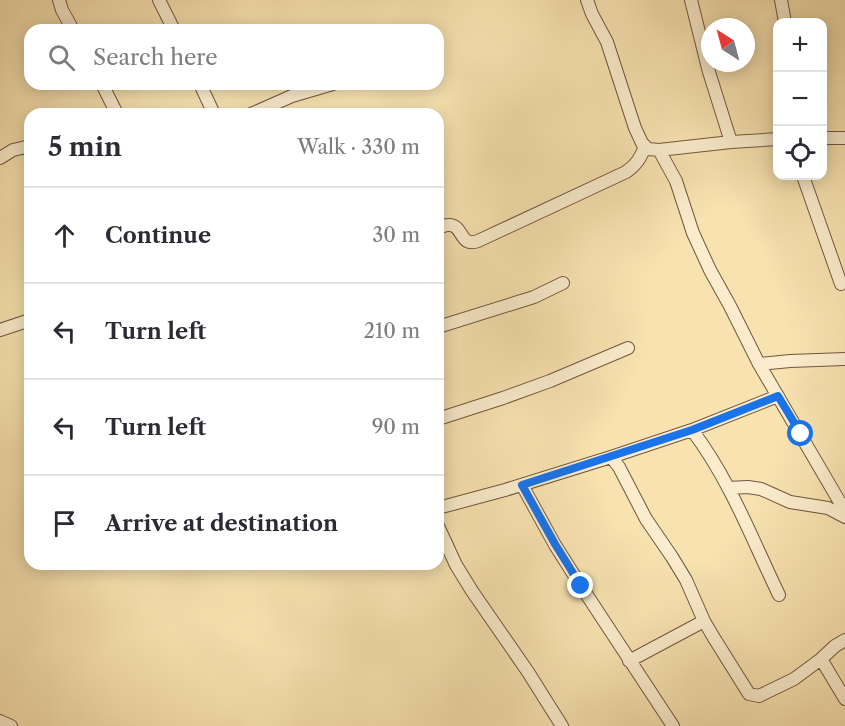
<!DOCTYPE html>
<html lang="en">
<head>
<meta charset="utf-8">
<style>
	body { margin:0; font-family:"Libre Caslon Text",serif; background:#f7f7f7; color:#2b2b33 }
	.controls { position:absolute; right:18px; top:18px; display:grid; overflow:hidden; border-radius:12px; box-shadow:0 3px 15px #0003 }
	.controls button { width:54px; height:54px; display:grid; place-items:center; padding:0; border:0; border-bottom:2px solid #e1e1e2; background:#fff; color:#2b2b33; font:30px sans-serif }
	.compass { position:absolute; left:701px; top:18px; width:54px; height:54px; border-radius:50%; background:#fff; box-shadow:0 3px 15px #0003; rotate:324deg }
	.stop { position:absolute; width:18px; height:18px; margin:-14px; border:4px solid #1a73e8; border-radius:50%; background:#fff }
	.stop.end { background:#1a73e8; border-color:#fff; box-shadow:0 2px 6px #0008 }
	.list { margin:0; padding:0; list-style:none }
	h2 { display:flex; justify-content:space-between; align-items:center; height:78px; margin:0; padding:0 24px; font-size:26px }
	h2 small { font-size:20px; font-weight:400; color:#7c7c81 }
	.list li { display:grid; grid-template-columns:39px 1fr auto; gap:18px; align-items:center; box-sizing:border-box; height:96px; padding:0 24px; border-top:2px solid #e1e1e2 }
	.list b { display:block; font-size:22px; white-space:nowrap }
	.list em { font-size:20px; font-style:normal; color:#7c7c81 }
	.icon { flex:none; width:33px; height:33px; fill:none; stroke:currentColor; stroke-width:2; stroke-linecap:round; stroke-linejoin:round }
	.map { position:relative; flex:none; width:845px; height:726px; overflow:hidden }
	.search { position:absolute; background:#fff; box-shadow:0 3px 15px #0003; left:24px; top:24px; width:420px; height:66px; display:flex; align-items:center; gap:15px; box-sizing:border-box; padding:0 21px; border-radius:18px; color:#7c7c81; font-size:22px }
	.panel { position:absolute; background:#fff; box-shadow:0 3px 15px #0003; left:24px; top:108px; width:420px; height:462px; border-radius:18px }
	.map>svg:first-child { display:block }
</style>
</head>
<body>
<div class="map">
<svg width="845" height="726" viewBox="0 0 845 726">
	<rect width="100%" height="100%" fill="#f7e2b0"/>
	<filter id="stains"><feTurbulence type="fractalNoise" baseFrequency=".00333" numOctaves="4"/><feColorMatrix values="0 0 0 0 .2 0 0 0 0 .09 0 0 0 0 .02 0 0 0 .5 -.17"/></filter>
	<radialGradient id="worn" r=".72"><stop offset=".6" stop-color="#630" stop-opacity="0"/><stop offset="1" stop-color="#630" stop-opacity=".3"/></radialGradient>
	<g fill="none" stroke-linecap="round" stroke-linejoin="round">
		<defs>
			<path id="minor" d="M59 0 62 10 73 30
				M159 0 174 30
				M587 0 592 14 607 42 635 128 642 143 648 149 659 150 731 142 778 139
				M691 0 709 72 731 142
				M781 0 785 22
				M102 84 117 114
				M200 84 214 114
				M251 114 292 96 333 84
				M822 138H845
				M659 150 676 181 693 233 710 270 730 306 759 364 845 511
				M0 158 13 150 26 147 30 149
				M803 176 841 284
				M438 229C441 227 445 225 448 225 464 224 459 248 478 241L626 172C636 165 641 158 645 146
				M438 327 534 297 563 283
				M0 330 30 320
				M759 364 790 361 845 359
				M438 419 503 398 550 381 628 348
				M692 430C730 480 752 539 779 595
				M611 457 619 467 646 519 672 557 686 580 704 621 714 638 749 694 759 696 794 679 821 659 835 646 845 640
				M522 485 555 545 581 586 673 726
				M728 488 748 487 761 489 790 502 828 508 845 517
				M438 508 505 490 611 457 692 430 778 396
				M438 526 456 565 472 591 528 672 562 726
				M821 659 845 699
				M629 661 704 621
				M0 721 11 726"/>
		</defs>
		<use href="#minor" stroke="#72563d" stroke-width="14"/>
		<use href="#minor" stroke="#faeccc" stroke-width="12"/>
	</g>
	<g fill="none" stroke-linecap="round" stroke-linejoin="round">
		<path stroke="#1a73e8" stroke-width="8" d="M581 586 555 544 522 485 692 430 778 396 801 434"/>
	</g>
	<rect width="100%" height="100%" filter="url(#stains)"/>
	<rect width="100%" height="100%" fill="url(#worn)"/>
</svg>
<div class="controls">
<button>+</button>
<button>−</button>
<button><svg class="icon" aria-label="locate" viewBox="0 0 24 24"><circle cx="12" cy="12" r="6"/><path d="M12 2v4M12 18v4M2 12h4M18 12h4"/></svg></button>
</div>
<svg class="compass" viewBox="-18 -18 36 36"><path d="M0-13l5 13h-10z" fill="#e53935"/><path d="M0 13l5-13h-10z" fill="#7c7c81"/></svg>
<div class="stop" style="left:801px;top:434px"></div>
<div class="stop end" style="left:581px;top:586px"></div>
<div class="search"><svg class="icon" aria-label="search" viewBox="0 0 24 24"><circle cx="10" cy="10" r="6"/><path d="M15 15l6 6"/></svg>Search here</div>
<section class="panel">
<h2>5 min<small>Walk · 330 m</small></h2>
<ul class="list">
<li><svg class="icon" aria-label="ahead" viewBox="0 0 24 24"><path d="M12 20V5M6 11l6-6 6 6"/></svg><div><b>Continue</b></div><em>30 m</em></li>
<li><svg class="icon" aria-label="left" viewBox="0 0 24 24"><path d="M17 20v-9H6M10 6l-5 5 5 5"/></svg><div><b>Turn left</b></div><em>210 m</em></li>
<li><svg class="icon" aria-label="left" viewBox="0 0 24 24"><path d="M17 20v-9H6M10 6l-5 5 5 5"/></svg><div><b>Turn left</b></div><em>90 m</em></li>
<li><svg class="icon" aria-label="arrive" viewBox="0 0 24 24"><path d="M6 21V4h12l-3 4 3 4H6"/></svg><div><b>Arrive at destination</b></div></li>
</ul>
</section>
</div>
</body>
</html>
